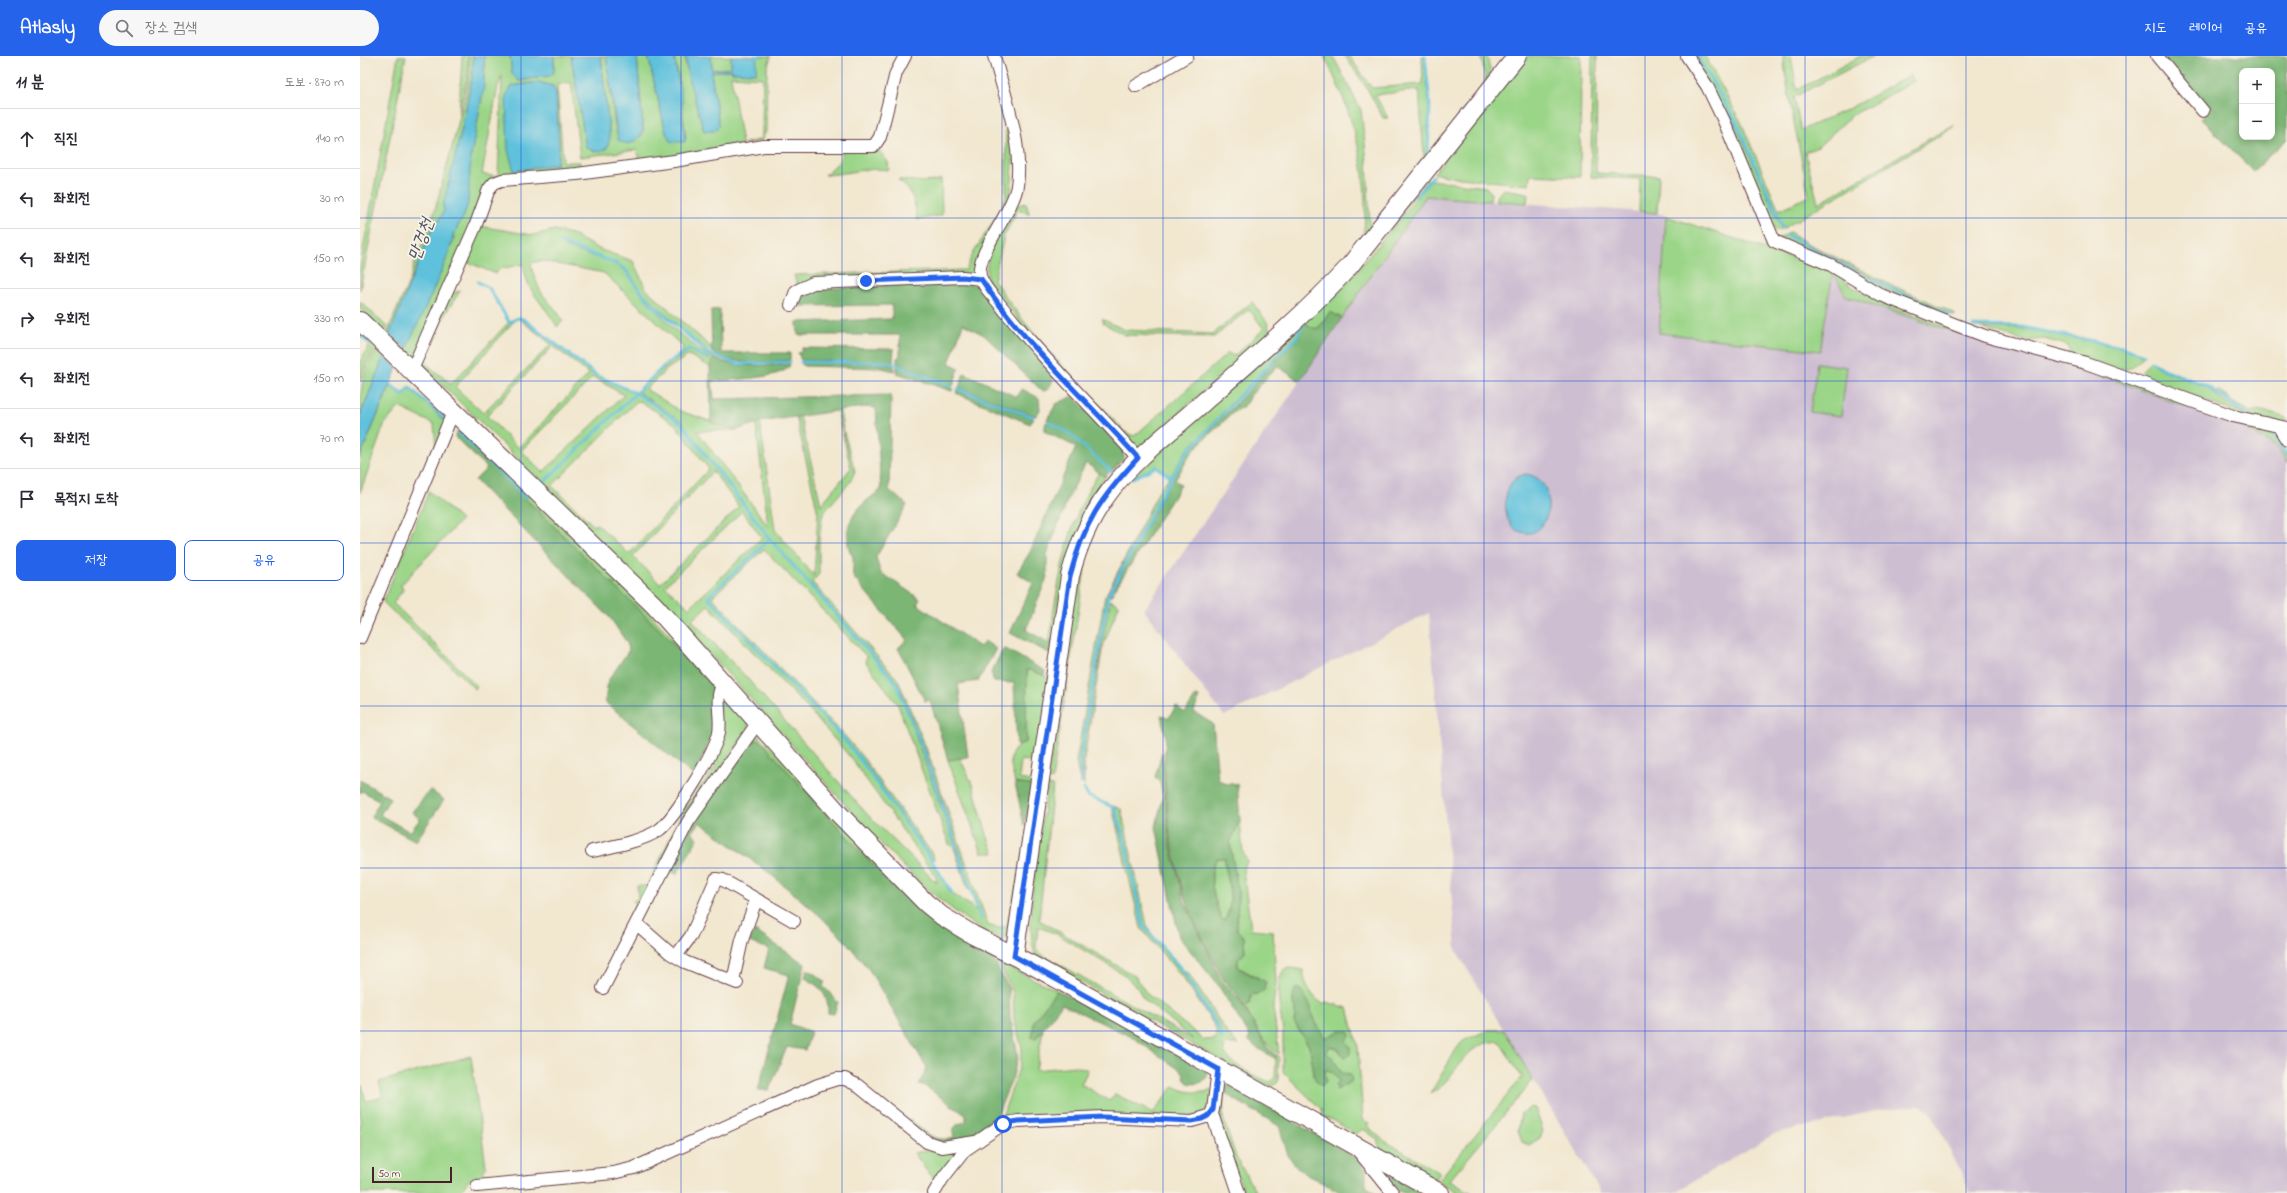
<!DOCTYPE html>
<html lang="ko">
<head>
<meta charset="utf-8">
<style>
	body { margin:0; font-family:"Indie Flower","Poor Story",sans-serif; background:#f7f7f7; color:#2b2b33 }
	.controls { position:absolute; right:12px; top:12px; display:grid; overflow:hidden; border-radius:8px; box-shadow:0 2px 6px #0003 }
	.controls button { width:36px; height:36px; display:grid; place-items:center; padding:0; border:0; border-bottom:1px solid #e1e1e2; background:#fff; color:#2b2b33; font:20px sans-serif }
	.scale { position:absolute; left:12px; bottom:10px; width:80px; box-sizing:border-box; padding-left:4px; border:2px solid #4a1f2b; border-top:0; font-size:11px; line-height:14px; white-space:nowrap; color:#4a1f2b; -webkit-text-stroke:3px #f7f3e8; paint-order:stroke }
	.stop { position:absolute; width:12px; height:12px; margin:-9px; border:3px solid #2563eb; border-radius:50%; background:#fff }
	.stop.end { background:#2563eb; border-color:#fff; box-shadow:0 1px 4px #0008 }
	.list { margin:0; padding:0; list-style:none }
	h2 { display:flex; justify-content:space-between; align-items:center; height:52px; margin:0; padding:0 16px; font-size:17px }
	h2 small { font-size:13px; font-weight:400; color:#7c7c81 }
	.list li { display:grid; grid-template-columns:26px 1fr auto; gap:12px; align-items:center; box-sizing:border-box; height:60px; padding:0 16px; border-top:1px solid #e1e1e2 }
	.list b { display:block; font-size:15px; white-space:nowrap }
	.list em { font-size:13px; font-style:normal; color:#7c7c81 }
	.actions { display:flex; gap:8px; padding:12px 16px }
	.actions a { flex:1; padding:9px 0; border:1px solid #2563eb; border-radius:8px; text-align:center; font-size:14px; color:#2563eb }
	.actions .main { background:#2563eb; color:#fff }
	.icon { flex:none; width:22px; height:22px; fill:none; stroke:currentColor; stroke-width:2; stroke-linecap:round; stroke-linejoin:round }
	.map { position:relative; flex:none; width:1927px; height:1137px; overflow:hidden }
	header { display:flex; align-items:center; gap:24px; box-sizing:border-box; height:56px; padding:0 20px; background:#2563eb; color:#fff }
	header strong { font-size:19px }
	nav { display:flex; gap:22px; margin-inline-start:auto; font-size:14px }
	.search { width:280px; height:36px; background:#f7f7f7; display:flex; align-items:center; gap:10px; box-sizing:border-box; padding:0 14px; border-radius:22px; color:#7c7c81; font-size:15px }
	main { display:flex }
	aside { flex:1; background:#fff }
	.map>svg:first-child { display:block }
</style>
</head>
<body>
<header>
<strong>Atlasly</strong>
<div class="search"><svg class="icon" aria-label="search" viewBox="0 0 24 24"><circle cx="10" cy="10" r="6"/><path d="M15 15l6 6"/></svg>장소 검색</div>
<nav><a>지도</a><a>레이어</a><a>공유</a></nav>
</header>
<main>
<aside>
<h2>11 분<small>도보 · 870 m</small></h2>
<ul class="list">
<li><svg class="icon" aria-label="ahead" viewBox="0 0 24 24"><path d="M12 20V5M6 11l6-6 6 6"/></svg><div><b>직진</b></div><em>140 m</em></li>
<li><svg class="icon" aria-label="left" viewBox="0 0 24 24"><path d="M17 20v-9H6M10 6l-5 5 5 5"/></svg><div><b>좌회전</b></div><em>30 m</em></li>
<li><svg class="icon" aria-label="left" viewBox="0 0 24 24"><path d="M17 20v-9H6M10 6l-5 5 5 5"/></svg><div><b>좌회전</b></div><em>150 m</em></li>
<li><svg class="icon" aria-label="right" viewBox="0 0 24 24"><path d="M7 20v-9h11M14 6l5 5-5 5"/></svg><div><b>우회전</b></div><em>330 m</em></li>
<li><svg class="icon" aria-label="left" viewBox="0 0 24 24"><path d="M17 20v-9H6M10 6l-5 5 5 5"/></svg><div><b>좌회전</b></div><em>150 m</em></li>
<li><svg class="icon" aria-label="left" viewBox="0 0 24 24"><path d="M17 20v-9H6M10 6l-5 5 5 5"/></svg><div><b>좌회전</b></div><em>70 m</em></li>
<li><svg class="icon" aria-label="arrive" viewBox="0 0 24 24"><path d="M6 21V4h12l-3 4 3 4H6"/></svg><div><b>목적지 도착</b></div></li>
</ul>
<div class="actions"><a class="main">저장</a><a>공유</a></div>
</aside>
<div class="map">
<svg width="1927" height="1137" viewBox="0 0 1927 1137">
	<rect width="100%" height="100%" fill="#f7f3e8"/>
	<filter id="ink" filterUnits="userSpaceOnUse"><feTurbulence type="fractalNoise" baseFrequency=".025" numOctaves="2"/><feDisplacementMap in="SourceGraphic" scale="8" xChannelSelector="R" yChannelSelector="G"/><feConvolveMatrix kernelMatrix="1 2 1 2 8 2 1 2 1" color-interpolation-filters="sRGB"/></filter>
	<filter id="wash" filterUnits="userSpaceOnUse"><feTurbulence type="fractalNoise" baseFrequency=".012" numOctaves="4" result="noise"/><feDisplacementMap in="SourceGraphic" scale="16" xChannelSelector="R" yChannelSelector="G"/><feGaussianBlur stdDeviation="0.9" result="paint"/><feColorMatrix in="noise" values="0 0 0 0 0 0 0 0 0 0 0 0 0 0 0 0 0 1.4 0 .05"/><feComposite in="paint" operator="in"/></filter>
	<g filter="url(#wash)">
		<rect width="100%" height="100%" fill="#f2e7cf"/>
		<path fill="#cebed1" d="M1066 140 1297 157 1472 215 1487 240 1621 285 1724 313 1883 371 1917 392 1927 407V1137H1611L1571 1056 1560 1050H1553L1515 1055 1416 1077 1313 1137H1241L1096 894 1069 557 864 660 784 554Z"/>
		<path fill="#9bd588" stroke="#727a5a" fill-rule="evenodd" d="M38 0H46L0 234V211Z
			M102 0H108V19L99 58Z
			M109 0H113L112 22 102 72 83 150 84 155 76 170 73 171 29 279 27 276 51 221 56 201 65 182 75 154 106 38 109 19Z
			M124 0H150L152 18 159 25 181 21 194 16V0H211L226 91 234 96 249 78 241 0H246L256 77 282 80 283 73 277 0H288L306 77 326 83 319 24 314 0H325L326 11 358 63 351 16 372 14V16L397 0H411L407 13 406 76 401 85 279 106 277 94 220 101 211 26 197 29 203 106H220V113L138 121 56 302 46 293 94 183 93 179C108 149 107 118 113 86 119 57 126 29 124 0ZM142 20 138 121 122 118 138 30ZM371 20 403 22 402 78 399 84 382 88ZM178 26 193 30 196 36 199 90 197 108 157 29Z
			M351 0H371L372 12 352 14Z
			M964 0H973L1001 54 1007 106 1010 172 1064 101 1059 34 1015 39 1028 62H1023L1008 34 985 0H989L1012 32 1063 28 1062 0H1064L1069 49 1067 99 1126 26 1121 0H1127L1131 19 1002 189C1013 123 994 58 964 0Z
			M1167 0H1221L1220 121 1170 119 1169 129 1091 121 1074 117Z
			M1232 0H1237L1236 117 1299 120 1297 157 1279 155 1280 123 1231 121Z
			M1333 0H1336C1373 54 1395 114 1422 173L1419 174H1415Z
			M1338 0H1345L1381 66 1419 154 1449 140 1429 42 1423 0H1431L1437 34 1501 0H1514L1434 41 1441 74 1486 54 1550 19 1554 25 1491 60 1458 91 1445 96 1458 147 1595 68 1592 72 1424 172 1378 69Z
			M646 74H649L654 96 651 139 615 209 614 218 437 229 434 219 606 214C615 187 637 167 646 140Z
			M483 94H519L528 106 529 114C507 111 487 118 465 119L480 105Z
			M581 123 582 159 557 164C555 146 553 135 538 124 551 124 571 128 581 123Z
			M1068 123H1070L943 267 937 280 924 292 826 395 811 420 796 410 772 422Z
			M1071 124 1126 131 1131 137 1130 145 1066 140 982 262 970 256 957 273 944 267 992 221Z
			M1143 133 1168 137 1167 147 1136 145 1138 139Z
			M666 147 669 158 658 153 644 180 634 224C670 280 720 327 765 376L774 380 779 376 868 297 874 300 904 273 889 253 854 281 765 279 744 268 742 263 765 274 853 278 892 246 907 266 910 276 780 392 766 384 682 293 628 225C621 200 643 173 654 151Z
			M1306 160 1472 215 1497 234 1538 254 1601 276 1698 304V307L1621 285 1486 240 1473 216 1460 295 1299 277Z
			M119 170 173 179 195 174 211 178 241 194 273 205 286 233 352 292V296L333 283 284 238 266 213 255 206 199 186C212 198 247 200 264 214 271 219 274 229 280 236 298 258 328 288 353 302L350 311 329 299 306 314 286 333 320 355 377 374 337 375 408 470 396 368 400 366 415 474 454 520 458 457 436 360H440L461 449 491 412 477 355H480L483 373 495 415 490 426 466 454 462 461 459 483V518L452 526 538 624 564 686 628 869 637 872 647 870 664 796 651 879C636 887 622 874 610 866 569 838 536 804 503 768 461 723 422 677 381 632 279 519 170 415 62 309L61 304 92 237 100 235 82 263 64 306 91 328 149 266 154 265 95 331 123 357 191 288 158 262 163 263 236 319 275 337 185 425 276 337 321 367 409 483 347 541 483 683 502 706 572 805 591 837 613 851 618 855 621 864 603 805 563 689 537 626 410 482 322 366 278 336 299 316 329 294 349 304V302L329 292 321 297 323 291 244 217 182 205 174 206 171 209C174 219 177 230 183 239 190 248 198 255 203 265L197 271C186 249 164 235 164 208L139 213 136 218 105 205ZM193 290 229 318 158 392 127 360ZM233 321 264 339 183 416 161 395ZM280 345 315 368 349 413 269 498 237 468 234 470 192 430 276 346ZM353 415 379 451 300 528 273 500ZM382 455 402 482 329 552 305 530ZM348 549 450 655 491 702 576 821 577 827 506 757 386 621 332 564Z
			M1430 176 1447 187 1527 227 1596 258 1593 259 1526 229 1431 180 1427 177Z
			M1425 179 1503 221 1589 261 1582 262 1418 183Z
			M0 245 27 271 24 276 0 253Z
			M1616 271C1632 273 1647 271 1663 273 1687 275 1766 287 1783 301L1772 311 1755 314 1713 299 1706 289 1684 283 1666 285Z
			M0 274 16 291 6 308 0 325V306L10 288 0 278Z
			M17 294 24 300 0 360C0 336 2 314 17 294Z
			M1790 305 1802 314 1847 331 1863 345 1887 361 1785 322 1782 315Z
			M1457 307 1487 311 1481 360 1450 356Z
			M1726 310 1897 371C1909 379 1927 390 1927 407L1917 392 1883 371 1724 313Z
			M30 330 43 340 49 332 87 367 76 393 74 368 39 351 24 369 0 437V401Z
			M1859 334 1872 346 1890 356 1898 354 1927 362V369L1892 363 1856 335Z
			M101 374 168 438 165 439 98 375Z
			M739 417 745 421C713 457 704 542 695 590L689 587C698 529 705 467 739 417Z
			M809 421 810 422 746 539 800 433Z
			M69 435 101 464 41 529 43 534 33 547 117 630 115 633 23 546Z
			M170 440 283 551 356 628 357 636 306 580 165 442Z
			M410 483 535 627 540 636 611 836 608 833 594 792 589 788 538 649 505 605 507 601 404 493 352 541 485 680 504 703 573 799 574 802 573 804 503 705 484 682 348 540Z
			M723 500 725 513 692 724 688 723 715 534Z
			M745 540 748 542 719 702 721 728 716 706Z
			M750 544 759 549 743 590 724 702V729L721 702Z
			M667 613 690 622 675 730 655 727C651 708 644 696 666 686ZM661 704 674 706 671 725 659 723Z
			M362 638 388 665 389 672 348 731 343 728 356 710 350 705Z
			M398 679 601 881 634 901V904L613 892 557 853 500 795 400 684 327 772Z
			M600 702 613 730 627 779 634 797H622L588 704Z
			M688 729 693 730 679 864 775 920 787 938 844 984 856 983V972L823 922 781 872 752 751 764 787 783 869 822 916 860 977 861 983 862 976 823 915H827L869 980 879 988H867L864 991C862 1006 897 1020 909 1026L915 1022 916 999 919 1000 918 1026 913 1030H907L882 1016 676 901C662 870 682 766 688 729ZM678 871 697 878 763 918 778 933 784 943 834 984 681 898 676 892Z
			M753 750 761 753 787 869 793 881 784 869 766 786Z
			M880 764 883 797 887 805 883 815 891 873 913 875 916 926 913 951 919 998C902 988 895 967 884 951L891 943V939L901 937 906 926 878 911V903L885 897 884 881 877 874 878 836 870 787Z
			M857 802H865C866 823 876 844 865 864L861 863C855 845 846 819 857 802Z
			M300 803 305 805 280 854 273 845 278 843 277 830H287Z
			M639 907 697 934 674 965 676 982 683 974 676 1014 716 1010 728 1014 721 1028 749 1045 755 1038 793 1057 814 1030C825 1037 840 1038 852 1034L851 1048 842 1060 642 1067 643 1058 660 1010 662 992 654 963 653 936Z
			M930 912 943 914C945 929 950 939 963 948L966 946 988 952 998 991 1003 1064 1009 1067 1007 1070 1023 1084 1080 1117 1075 1124 1020 1093 1017 1083 1003 1073 995 1078 973 1064 962 1061 961 1053 923 1016C923 1003 923 990 923 978 922 960 912 927 925 913ZM932 944H946L951 951 952 960 965 982 980 975 990 991 982 999 978 993 969 990 966 997C980 1014 984 1011 977 1034L976 1029 979 1026C976 1019 972 1014 965 1014L966 1025 962 1030 955 1023 950 992 934 966 936 958Z
			M1128 974H1144L1173 1024 1089 1125 1112 1137H1099L1078 1125 1162 1021 1139 985C1132 986 1123 987 1117 991 1098 1003 1091 1027 1070 1038L1097 992 1103 985Z
			M111 1000 126 1111 116 1127 111 1122 99 1137H0V1030H2L6 1045 23 1041 19 1026Z
			M1171 1051 1175 1052 1183 1075 1180 1082 1169 1089 1162 1086 1158 1075 1161 1057Z
			M858 1061 863 1062 876 1101 896 1137H884Z
			M580 1092 603 1094 572 1137H568L574 1125 554 1097Z"/>
		<path fill="#7cb674" stroke="#636a50" fill-rule="evenodd" d="M1802 0H1927V83L1893 115 1841 63 1848 57ZM1882 15H1912V81H1882Z
			M602 226 618 230 692 317 693 324 688 334 683 335 679 332 624 279 603 268 589 307 599 312 593 330 537 307V302L540 300V279H438L437 266 532 263V249L438 250 444 239 456 233Z
			M360 253 361 297H430V304C403 306 376 311 352 296L351 254Z
			M970 256 982 262 940 325 917 310 890 340 885 349 875 355 840 387 830 399 815 424 821 429 750 541 772 496 827 396 874 350 926 293 936 285 944 267 957 273Z
			M442 292 534 293 533 306 441 304 438 297 442 296Z
			M353 302C378 313 403 309 430 308 428 323 366 324 352 325L354 343 531 339 529 434 547 449 516 501 520 516 560 543 557 548 620 591 625 585 636 593 618 625 598 628 608 701 588 704 570 644 565 645 538 592 547 584 493 521C492 514 494 508 493 502 493 499 490 497 489 494 482 464 499 449 521 434L516 352 504 351 400 366 377 374 351 367 350 311Z
			M440 306 527 308 534 310V315L522 312 444 310Z
			M537 310 593 332 592 335 537 317Z
			M604 317 657 341 662 333 679 342 680 354 676 360 599 332Z
			M598 334 674 363 670 368 596 337Z
			M711 341H714L763 394 764 402 752 415 709 376 687 364 696 348Z
			M686 366 708 377 750 415 745 421 726 407 708 443 687 498V521L666 574 695 590 693 599 650 577 673 527 657 517 670 496 716 391 684 375Z
			M97 376 306 580 357 636 356 671 334 720 245 646 248 625 269 594 267 587 251 563 115 424 127 412 95 381Z
			M644 592 685 615 684 619 667 613 666 686 657 690 654 627 634 626 631 616Z
			M836 640 839 641 834 656 853 668 858 723 866 728H877L880 764 870 787 878 836 877 874 884 881 885 897 878 903V911L885 916 906 926 905 933 901 937 891 939 890 947 884 951 878 940 864 925 834 865 822 832 810 781 804 709 806 681 801 659 809 662 816 650 825 657ZM857 802H865C866 823 876 845 865 864L861 863C855 845 846 819 857 802Z
			M395 684H400L500 795 557 853 613 892 634 904 649 933 650 961 658 999 653 1020 634 1067 618 1082 581 1088 546 1066 550 1063C563 1075 575 1087 594 1082 591 1071 596 1068 606 1066V1058C591 1052 570 1030 559 1028L567 1012 510 915 488 888 459 859 408 816 339 766 331 777 338 782 317 818 309 815 329 774 356 734Z
			M802 696 809 782 824 844 862 926 877 941 908 992 916 999V1003L894 990 888 984 890 981 858 929 819 881 796 771 803 740 800 726 795 721Z
			M0 724 30 742 20 759 50 776 60 763 52 756 70 734 84 744 56 785 11 761 20 745 2 735 0 737Z
			M655 727 675 730 664 769Z
			M343 728 348 731 305 805 300 803 324 753Z
			M395 875 445 908 430 968 451 976 445 994 427 991 409 1034H398L429 919 404 912 409 893 389 886Z
			M447 913 465 925 463 930 478 946 474 958 468 957C469 939 460 930 445 922Z
			M936 932 941 934 951 951 952 960 965 982 980 975H989L990 980 986 984 990 991V998L986 1002 978 993 970 990 966 997 973 1002 982 1017 990 1018 992 1025 977 1034 976 1029 979 1026C976 1019 972 1014 965 1014L966 1025 961 1030 955 1023 950 992 934 966C938 954 929 944 936 932Z
			M697 934 764 967 846 1015 848 1018C845 1027 837 1029 828 1027L825 1024 823 1016 772 981 702 948 676 982H672L674 965Z
			M862 1028H867L884 1037 998 1103 1006 1114V1130L1016 1137H982L945 1118 935 1109 928 1099 919 1070 864 1037 863 1062 858 1061 859 1030Z
			M1022 1115H1025L1063 1137H1043L1021 1118Z"/>
		<path fill="#5ec1dc" stroke="#547084" d="M113 0H124V30L111 100 108 147 104 160 93 179C95 191 54 276 46 293L29 279 73 171 76 170 84 155 83 150 102 72 112 22Z
			M150 0H194V16L189 20 159 25 152 18Z
			M211 0H241L250 82 247 92C239 98 234 96 226 91Z
			M246 0H277L283 73C280 85 269 92 258 84Z
			M288 0H314L322 43 325 86H311L306 77Z
			M325 0H351L352 14 371 12V0H397L396 17 372 16V14L351 16 359 70 354 75H344L329 25Z
			M178 26 193 30 196 36 199 90 197 108 154 115 148 94 146 40 152 30Z
			M24 300 37 312 0 401V360Z
			M1165 418C1201 421 1192 487 1161 476 1153 474 1150 468 1147 461 1143 444 1146 423 1165 418Z"/>
		<g fill="none" stroke-linecap="round" stroke-linejoin="round">
			<path stroke="#5ec1dc" stroke-width="3" d="M1065 0 1070 49 1068 98
				M1337 0 1378 69 1423 172
				M397 1 400 0
				M1056 141 1073 120
				M1427 179 1503 220 1590 259
				M201 187 255 207 265 213 280 235 294 250 349 298 378 308 430 306
				M118 226 129 232 149 266 158 262 163 263 236 319 276 337 321 367 410 483 536 627 562 691 621 863
				M966 247 977 237
				M1613 270 1662 271 1762 291 1784 299
				M0 279 10 288
				M1791 305 1803 313 1847 330 1887 359
				M441 306H526L534 308
				M537 309 591 330
				M31 329 43 339 49 331 86 364
				M598 333 673 361
				M689 366 709 377 754 418
				M1899 371 1911 378 1927 399
				M98 376 165 441 168 440
				M773 422 796 411 812 422
				M184 426 307 307 329 293 347 302
				M410 483 348 541 483 682 502 706 572 805 592 837
				M722 727 720 703 748 540 801 440 827 396 925 292 935 284 943 268
				M724 733 728 740 755 752 765 786 783 869 823 915 861 977 862 983"/>
		</g>
	</g>
	<g filter="url(#ink)">
		<g fill="none" stroke-linecap="round" stroke-linejoin="round">
			<defs>
				<path id="street" d="M634 0C645 40 663 89 657 130 653 156 616 197 620 219 622 230 635 242 642 251 684 305 733 351 778 402
					M1327 0 1347 30 1364 65 1414 185 1471 209 1521 239 1591 267 1625 280 1726 307 1873 360 1927 372
					M1797 0 1843 55
					M776 30 827 0
					M431 249 436 235 453 227 603 221 621 223
					M51 316 115 171 129 133 134 127 142 124 217 118 314 105 404 90H514L520 81 536 17 545 0
					M1919 371 1927 384
					M0 582 93 356
					M232 795C251 791 283 785 299 774 315 762 355 696 359 676 362 660 354 642 363 628
					M277 868 310 897 325 906 377 927
					M316 900 331 880 356 823 363 824 434 865
					M373 925 382 884 396 844
					M243 932 328 766 398 666
					M852 1058 879 1137
					M999 1096 1033 1137
					M117 1130 253 1117 274 1112 458 1029 477 1023H485L497 1029 567 1086 582 1091 615 1086
					M574 1137 583 1122 605 1094 643 1068 658 1065 743 1061 832 1065 849 1060 853 1054 858 1013"/>
				<path id="secondary" d="M0 265 294 549 480 759 566 847 582 860 613 879 674 910 1080 1137
					M654 900 710 520C733 430 781 402 846 344 894 302 944 259 988 212L1157 0"/>
			</defs>
			<use href="#street" stroke="#633d44" stroke-width="14"/>
			<use href="#secondary" stroke="#633d44" stroke-width="20"/>
			<use href="#street" stroke="#fff" stroke-width="12"/>
			<use href="#secondary" stroke="#fff" stroke-width="18"/>
		</g>
	</g>
	<g fill="none" stroke-linecap="round" stroke-linejoin="round" filter="url(#ink)">
		<path stroke="#2563eb" stroke-width="5" d="M506 225 603 221 621 223C665 289 726 343 778 402 741 442 724 466 710 520L654 900 858 1013 853 1054 848 1060 842 1063 832 1065 743 1061 658 1065 643 1068"/>
	</g>
	<path fill="none" stroke="#1d4ed8" stroke-width="1" stroke-opacity="0.55" d="M161 0V1137M321 0V1137M482 0V1137M642 0V1137M803 0V1137M964 0V1137M1124 0V1137M1285 0V1137M1445 0V1137M1606 0V1137M1766 0V1137M0 162H1927M0 325H1927M0 487H1927M0 650H1927M0 812H1927M0 975H1927"/>
	<g text-anchor="middle" dominant-baseline="central" stroke-width="3.5" stroke-linejoin="round" paint-order="stroke">
		<g font-size="18" font-style="italic" fill="#505060" stroke="#f7f3e8">
			<text transform="translate(62 184) rotate(-70)">만겅천</text>
		</g>
	</g>
</svg>
<div class="controls">
<button>+</button>
<button>−</button>
</div>
<div class="scale">50 m</div>
<div class="stop" style="left:643px;top:1068px"></div>
<div class="stop end" style="left:506px;top:225px"></div>
</div>
</main>
</body>
</html>
